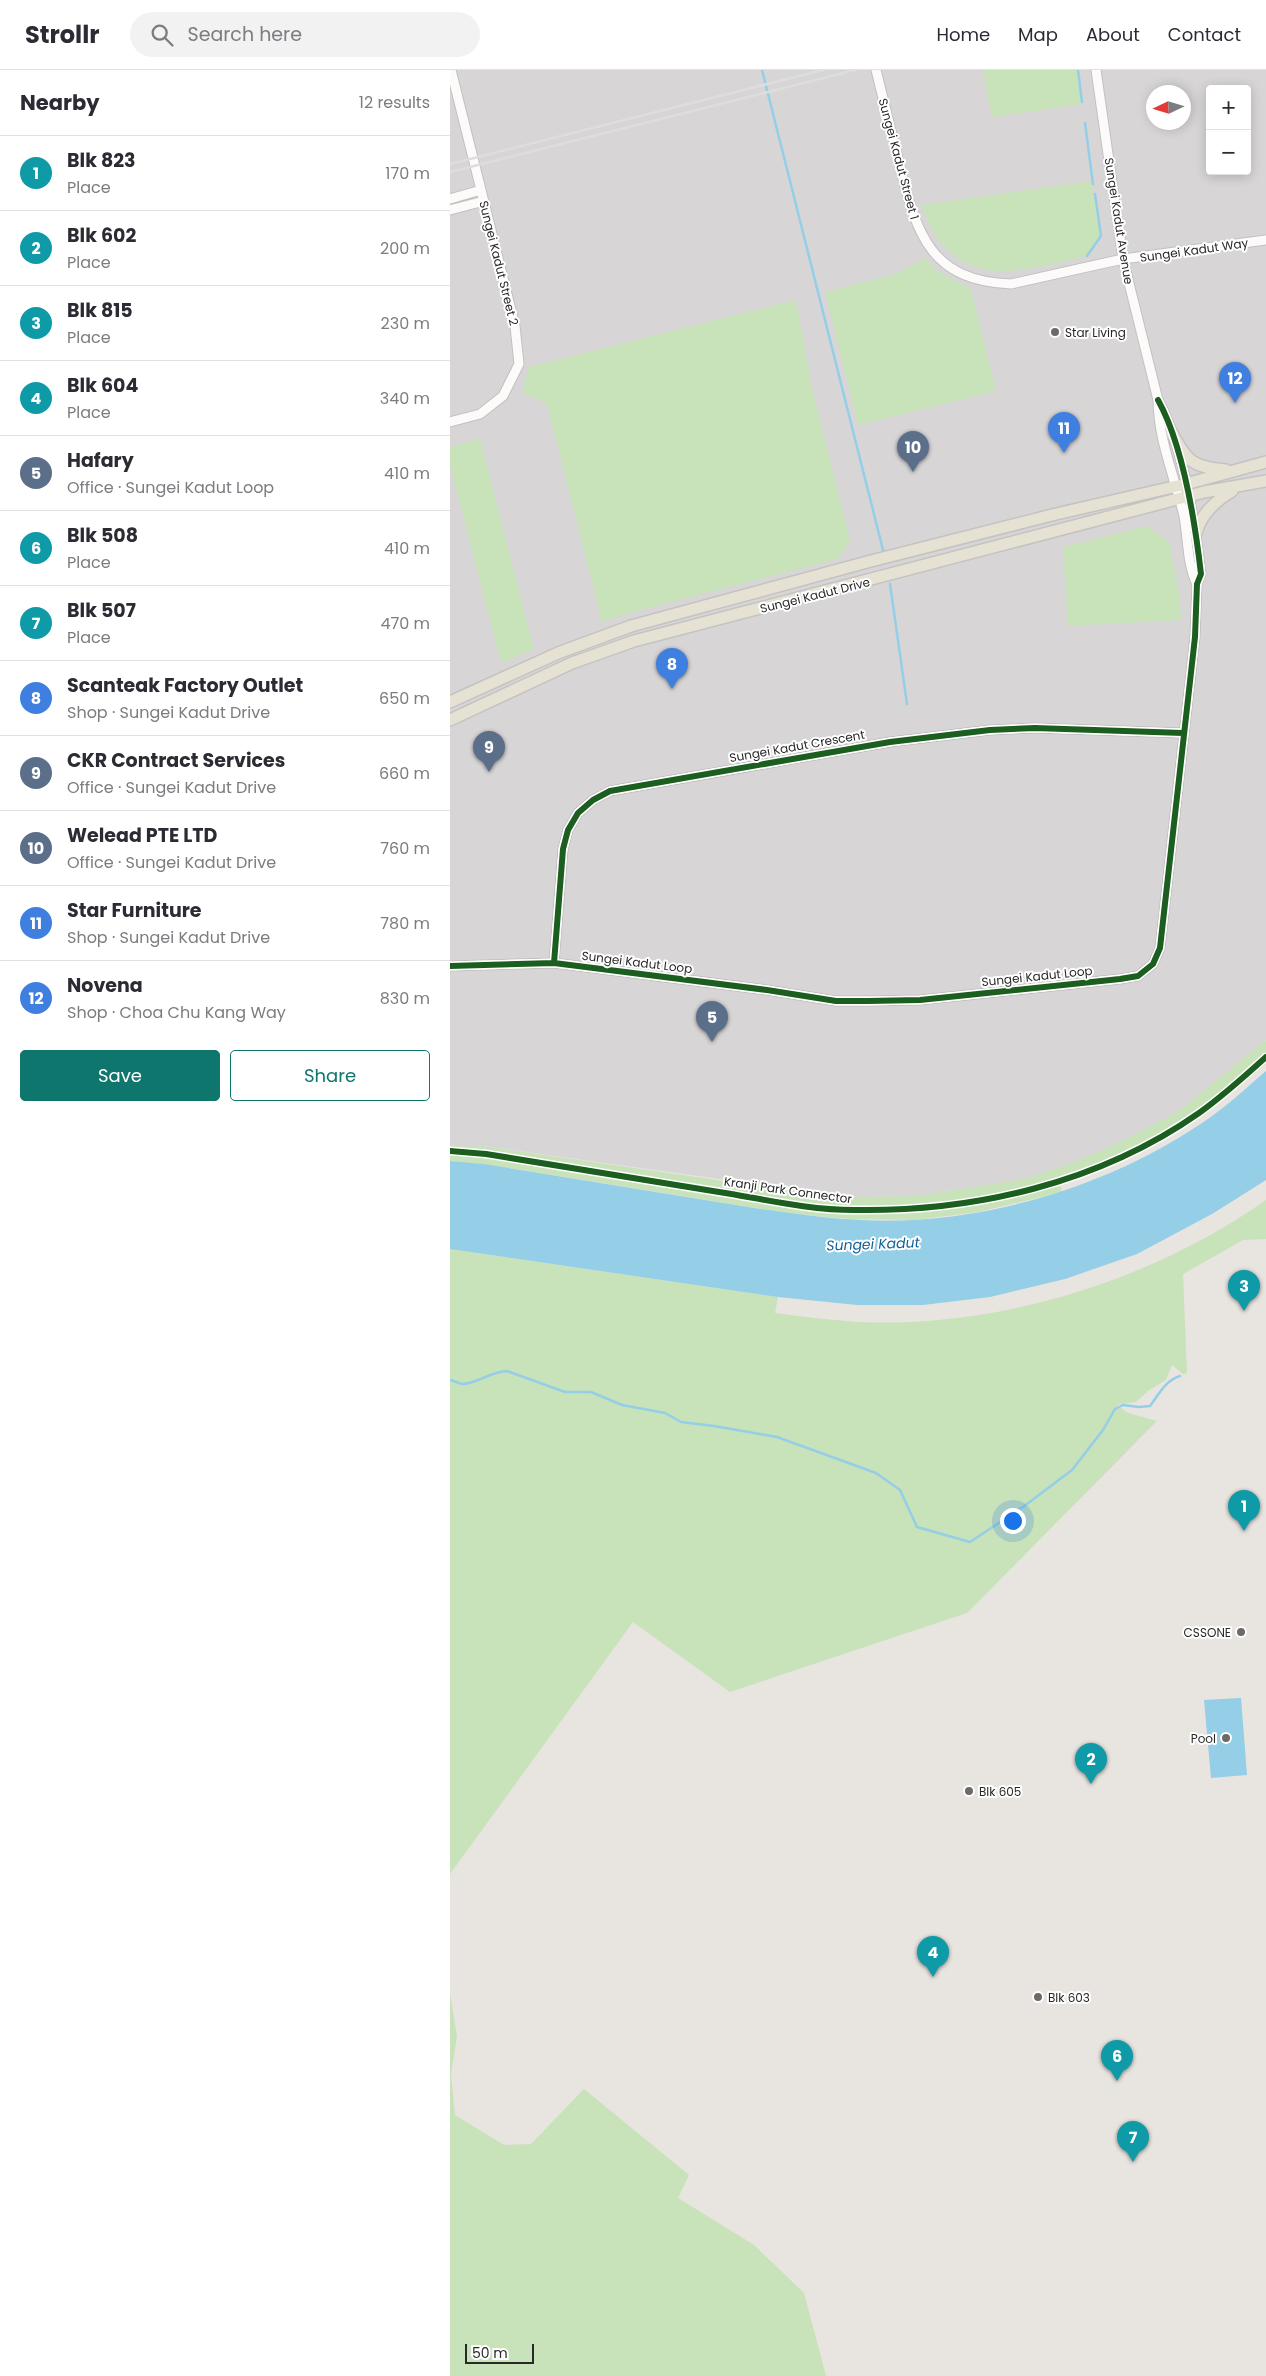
<!DOCTYPE html>
<html lang="en">
<head>
<meta charset="utf-8">
<style>
	body { margin:0; font-family:Poppins,sans-serif; background:#f2f2f3; color:#2b2b33 }
	.controls { position:absolute; right:15px; top:15px; display:grid; overflow:hidden; border-radius:5px; box-shadow:0 2px 12px #0003 }
	.controls button { width:45px; height:45px; display:grid; place-items:center; padding:0; border:0; border-bottom:1px solid #e1e1e2; background:#fff; color:#2b2b33; font:25px sans-serif }
	.compass { position:absolute; left:696px; top:15px; width:45px; height:45px; border-radius:50%; background:#fff; box-shadow:0 2px 12px #0003; rotate:266deg }
	.scale { position:absolute; left:15px; bottom:12px; width:69px; box-sizing:border-box; padding-left:5px; border:2px solid #292929; border-top:0; font-size:14px; line-height:18px; white-space:nowrap; color:#292929; -webkit-text-stroke:4px #fff; paint-order:stroke }
	.you { position:absolute; left:562px; top:1450px; width:18px; height:18px; margin:-12px; border:4px solid #fff; border-radius:50%; background:#1a73e8; box-shadow:0 0 0 8px #1a73e833 }
	.badge { display:grid; place-items:center; width:32px; height:32px; border-radius:50%; background:#0f766e; color:#fff; font-size:16px; font-weight:700 }
	.pin { position:absolute; translate:-50% -41px; filter:drop-shadow(0 1px 2px #0008) }
	.pin::after { content:''; position:absolute; top:26px; width:18px; height:15px; background:inherit; clip-path:polygon(0 0,100% 0,50% 100%) }
	.list { margin:0; padding:0; list-style:none }
	h2 { display:flex; justify-content:space-between; align-items:center; height:65px; margin:0; padding:0 20px; font-size:21px }
	h2 small { font-size:16px; font-weight:400; color:#7c7c81 }
	.list li { display:grid; grid-template-columns:32px 1fr auto; gap:15px; align-items:center; box-sizing:border-box; height:75px; padding:0 20px; border-top:1px solid #e1e1e2 }
	.list b { display:block; font-size:19px; white-space:nowrap }
	.list p { margin:0; font-size:16px; white-space:nowrap; color:#7c7c81 }
	.list em { font-size:16px; font-style:normal; color:#7c7c81 }
	.actions { display:flex; gap:10px; padding:15px 20px }
	.actions a { flex:1; padding:11px 0; border:1px solid #0f766e; border-radius:5px; text-align:center; font-size:18px; color:#0f766e }
	.actions .main { background:#0f766e; color:#fff }
	.icon { flex:none; width:28px; height:28px; fill:none; stroke:currentColor; stroke-width:2; stroke-linecap:round; stroke-linejoin:round }
	.map { position:relative; flex:none; width:816px; height:2306px; overflow:hidden }
	header { display:flex; align-items:center; gap:30px; box-sizing:border-box; height:70px; padding:0 25px; background:#fff; border-bottom:1px solid #e1e1e2 }
	header strong { font-size:24px }
	nav { display:flex; gap:28px; margin-inline-start:auto; font-size:18px }
	.search { width:350px; height:45px; background:#f2f2f3; display:flex; align-items:center; gap:12px; box-sizing:border-box; padding:0 18px; border-radius:28px; color:#7c7c81; font-size:19px }
	main { display:flex }
	aside { flex:1; background:#fff }
	.map>svg:first-child { display:block }
</style>
</head>
<body>
<header>
<strong>Strollr</strong>
<div class="search"><svg class="icon" aria-label="search" viewBox="0 0 24 24"><circle cx="10" cy="10" r="6"/><path d="M15 15l6 6"/></svg>Search here</div>
<nav><a>Home</a><a>Map</a><a>About</a><a>Contact</a></nav>
</header>
<main>
<aside>
<h2>Nearby<small>12 results</small></h2>
<ul class="list">
<li><span class="badge" style="background:#0f9aa8">1</span><div><b>Blk 823</b><p>Place</p></div><em>170 m</em></li>
<li><span class="badge" style="background:#0f9aa8">2</span><div><b>Blk 602</b><p>Place</p></div><em>200 m</em></li>
<li><span class="badge" style="background:#0f9aa8">3</span><div><b>Blk 815</b><p>Place</p></div><em>230 m</em></li>
<li><span class="badge" style="background:#0f9aa8">4</span><div><b>Blk 604</b><p>Place</p></div><em>340 m</em></li>
<li><span class="badge" style="background:#5c6f8a">5</span><div><b>Hafary</b><p>Office · Sungei Kadut Loop</p></div><em>410 m</em></li>
<li><span class="badge" style="background:#0f9aa8">6</span><div><b>Blk 508</b><p>Place</p></div><em>410 m</em></li>
<li><span class="badge" style="background:#0f9aa8">7</span><div><b>Blk 507</b><p>Place</p></div><em>470 m</em></li>
<li><span class="badge" style="background:#3f7fe0">8</span><div><b>Scanteak Factory Outlet</b><p>Shop · Sungei Kadut Drive</p></div><em>650 m</em></li>
<li><span class="badge" style="background:#5c6f8a">9</span><div><b>CKR Contract Services</b><p>Office · Sungei Kadut Drive</p></div><em>660 m</em></li>
<li><span class="badge" style="background:#5c6f8a">10</span><div><b>Welead PTE LTD</b><p>Office · Sungei Kadut Drive</p></div><em>760 m</em></li>
<li><span class="badge" style="background:#3f7fe0">11</span><div><b>Star Furniture</b><p>Shop · Sungei Kadut Drive</p></div><em>780 m</em></li>
<li><span class="badge" style="background:#3f7fe0">12</span><div><b>Novena</b><p>Shop · Choa Chu Kang Way</p></div><em>830 m</em></li>
</ul>
<div class="actions"><a class="main">Save</a><a>Share</a></div>
</aside>
<div class="map">
<svg width="816" height="2306" viewBox="0 0 816 2306">
	<rect width="100%" height="100%" fill="#e8e4e0"/>
	<path fill="#d8d5d7" fill-rule="evenodd" d="M0 0H816V970L729 1041 676 1069 627 1091 574 1109 467 1126 398 1127 26 1075H0ZM760 19H797V101H760ZM704 22H734V52H704Z"/>
	<path fill="#c8e2ba" d="M533 0H627L632 34 542 47Z
		M642 111 650 165 636 186C564 204 503 222 471 135Z
		M475 188 487 201 521 219 546 321 408 355 375 222 446 204Z
		M346 230 362 318 400 470 388 489 193 539 152 552 97 334 72 322 79 297Z
		M30 369 84 579 51 593 0 395V377Z
		M697 456 720 472C723 498 731 523 731 550L618 556 613 477Z
		M816 970V994C753 1049 689 1087 610 1115L612 1122 528 1142 465 1150 400 1149 344 1144 34 1094 0 1091V1075H26L343 1121 398 1127 467 1126 574 1109 627 1091 676 1069 729 1041Z
		M816 1130V1169L793 1170 733 1204 737 1303 733 1304 722 1295 716 1310 699 1320 686 1332 667 1335 678 1343 707 1351 517 1543 280 1622 183 1552 0 1804V1179L328 1227 325 1243C353 1247 381 1250 408 1252 550 1258 701 1211 816 1130Z
		M0 1924 7 1966 1 2004 5 2045 54 2075 81 2074 134 2019 239 2105 228 2128 304 2175 354 2223 376 2306H0Z"/>
	<path fill="#95cee7" d="M816 1001V1110L762 1144 687 1184 615 1209 540 1227 473 1235H407L328 1227 0 1179V1091L34 1094C108 1106 181 1118 255 1130 324 1141 394 1154 465 1150 567 1143 667 1110 752 1053 775 1038 795 1019 816 1001Z
		M791 1628 797 1705 761 1708 754 1630Z"/>
	<g fill="none" stroke-linecap="round" stroke-linejoin="round">
		<path stroke="#95cee7" stroke-width="2.5" d="M312 0 434 484
			M628 0 632 32
			M635 53 643 114
			M637 186 651 166 645 124
			M440 514 457 634
			M0 1310C4 1311 8 1313 12 1314 24 1315 42 1301 57 1301L115 1322H141L172 1335 215 1343 231 1352 264 1356 327 1367 426 1403 450 1420 467 1457 520 1472 573 1437 622 1400 653 1360 665 1339 673 1335 689 1337 700 1336C709 1324 716 1310 730 1306"/>
		<defs>
			<path id="minor" d="M426 0C434 32 442 65 450 97 467 165 481 211 561 214L673 189 816 170
				M646 0 673 189 708 330C708 369 725 408 734 446 738 468 737 494 747 514
				M0 129 31 120
				M0 140 34 131
				M0 352 30 344 53 326 69 294 65 256 1 0
				M104 893 113 779 118 760 128 743 143 730 160 721 440 672 540 660 585 658 733 663
				M0 896 104 893 317 920 386 931H418L470 930 670 909 688 906 703 894 710 878 745 567 747 514 751 504C745 452 733 375 708 330"/>
			<path id="major" d="M722 363C737 392 743 397 776 400
				M746 463C751 444 765 431 782 421
				M0 632 108 583 181 556 421 491 606 444 736 414 816 392
				M0 650 122 593 184 571 754 422 816 411"/>
		</defs>
		<use href="#minor" stroke="#c2c0c1" stroke-width="11"/>
		<use href="#major" stroke="#c4c3c1" stroke-width="14"/>
		<use href="#minor" stroke="#fcfbfa" stroke-width="9"/>
		<use href="#major" stroke="#e5e1d3" stroke-width="11"/>
		<path stroke="#deddde" stroke-width="2.5" d="M0 94 373 0
			M0 102 405 0"/>
		<defs>
			<path id="cycleway" d="M104 893 113 779 118 760 128 743 143 730 160 721 440 672 540 660 585 658 733 663
				M0 896 104 893 317 920 386 931H418L470 930 670 909 688 906 703 894 710 878 745 567 747 514 751 504C745 452 733 375 708 330
				M0 1081 36 1084C113 1097 191 1109 269 1122 313 1129 359 1140 404 1140 525 1142 649 1113 749 1043 773 1026 794 1007 816 987"/>
		</defs>
		<use href="#cycleway" stroke="#fff" stroke-width="9"/>
		<use href="#cycleway" stroke="#1b5e20" stroke-width="6"/>
	</g>
	<g fill="#6c6a69" stroke="#fff" stroke-width="2">
		<circle cx="605" cy="262" r="5"/>
		<circle cx="791" cy="1562" r="5"/>
		<circle cx="776" cy="1668" r="5"/>
		<circle cx="519" cy="1721" r="5"/>
		<circle cx="588" cy="1927" r="5"/>
	</g>
	<g text-anchor="middle" dominant-baseline="central" stroke-width="4" stroke-linejoin="round" paint-order="stroke">
		<g font-size="12" fill="#292929" stroke="#fff">
			<text transform="translate(449 89) rotate(75)">Sungei Kadut Street 1</text>
			<text transform="translate(669 151) rotate(81)">Sungei Kadut Avenue</text>
			<text transform="translate(744 180) rotate(-8)">Sungei Kadut Way</text>
			<text transform="translate(49 193) rotate(76)">Sungei Kadut Street 2</text>
			<text transform="translate(365 525) rotate(-14)">Sungei Kadut Drive</text>
			<text transform="translate(347 676) rotate(-10)">Sungei Kadut Crescent</text>
			<text transform="translate(187 892) rotate(7)">Sungei Kadut Loop</text>
			<text transform="translate(587 906) rotate(-6)">Sungei Kadut Loop</text>
			<text transform="translate(338 1120) rotate(8)">Kranji Park Connector</text>
		</g>
		<g font-size="12" fill="#292929" stroke="#fff" text-anchor="start">
			<text x="615" y="262">Star Living</text>
			<text x="781" y="1562" text-anchor="end">CSSONE</text>
			<text x="766" y="1668" text-anchor="end">Pool</text>
			<text x="529" y="1721">Blk 605</text>
			<text x="598" y="1927">Blk 603</text>
		</g>
		<g font-size="14" font-style="italic" fill="#126195" stroke="#fff">
			<text transform="translate(423 1174) rotate(-2)">Sungei Kadut</text>
		</g>
	</g>
</svg>
<div class="controls">
<button>+</button>
<button>−</button>
</div>
<svg class="compass" viewBox="-18 -18 36 36"><path d="M0-13l5 13h-10z" fill="#e53935"/><path d="M0 13l5-13h-10z" fill="#7c7c81"/></svg>
<div class="scale">50 m</div>
<div class="you"></div>
<div class="pin badge" style="left:794px;top:1461px;background:#0f9aa8">1</div>
<div class="pin badge" style="left:641px;top:1714px;background:#0f9aa8">2</div>
<div class="pin badge" style="left:794px;top:1241px;background:#0f9aa8">3</div>
<div class="pin badge" style="left:483px;top:1907px;background:#0f9aa8">4</div>
<div class="pin badge" style="left:262px;top:972px;background:#5c6f8a">5</div>
<div class="pin badge" style="left:667px;top:2011px;background:#0f9aa8">6</div>
<div class="pin badge" style="left:683px;top:2092px;background:#0f9aa8">7</div>
<div class="pin badge" style="left:222px;top:619px;background:#3f7fe0">8</div>
<div class="pin badge" style="left:39px;top:702px;background:#5c6f8a">9</div>
<div class="pin badge" style="left:463px;top:402px;background:#5c6f8a">10</div>
<div class="pin badge" style="left:614px;top:383px;background:#3f7fe0">11</div>
<div class="pin badge" style="left:785px;top:333px;background:#3f7fe0">12</div>
</div>
</main>
</body>
</html>
